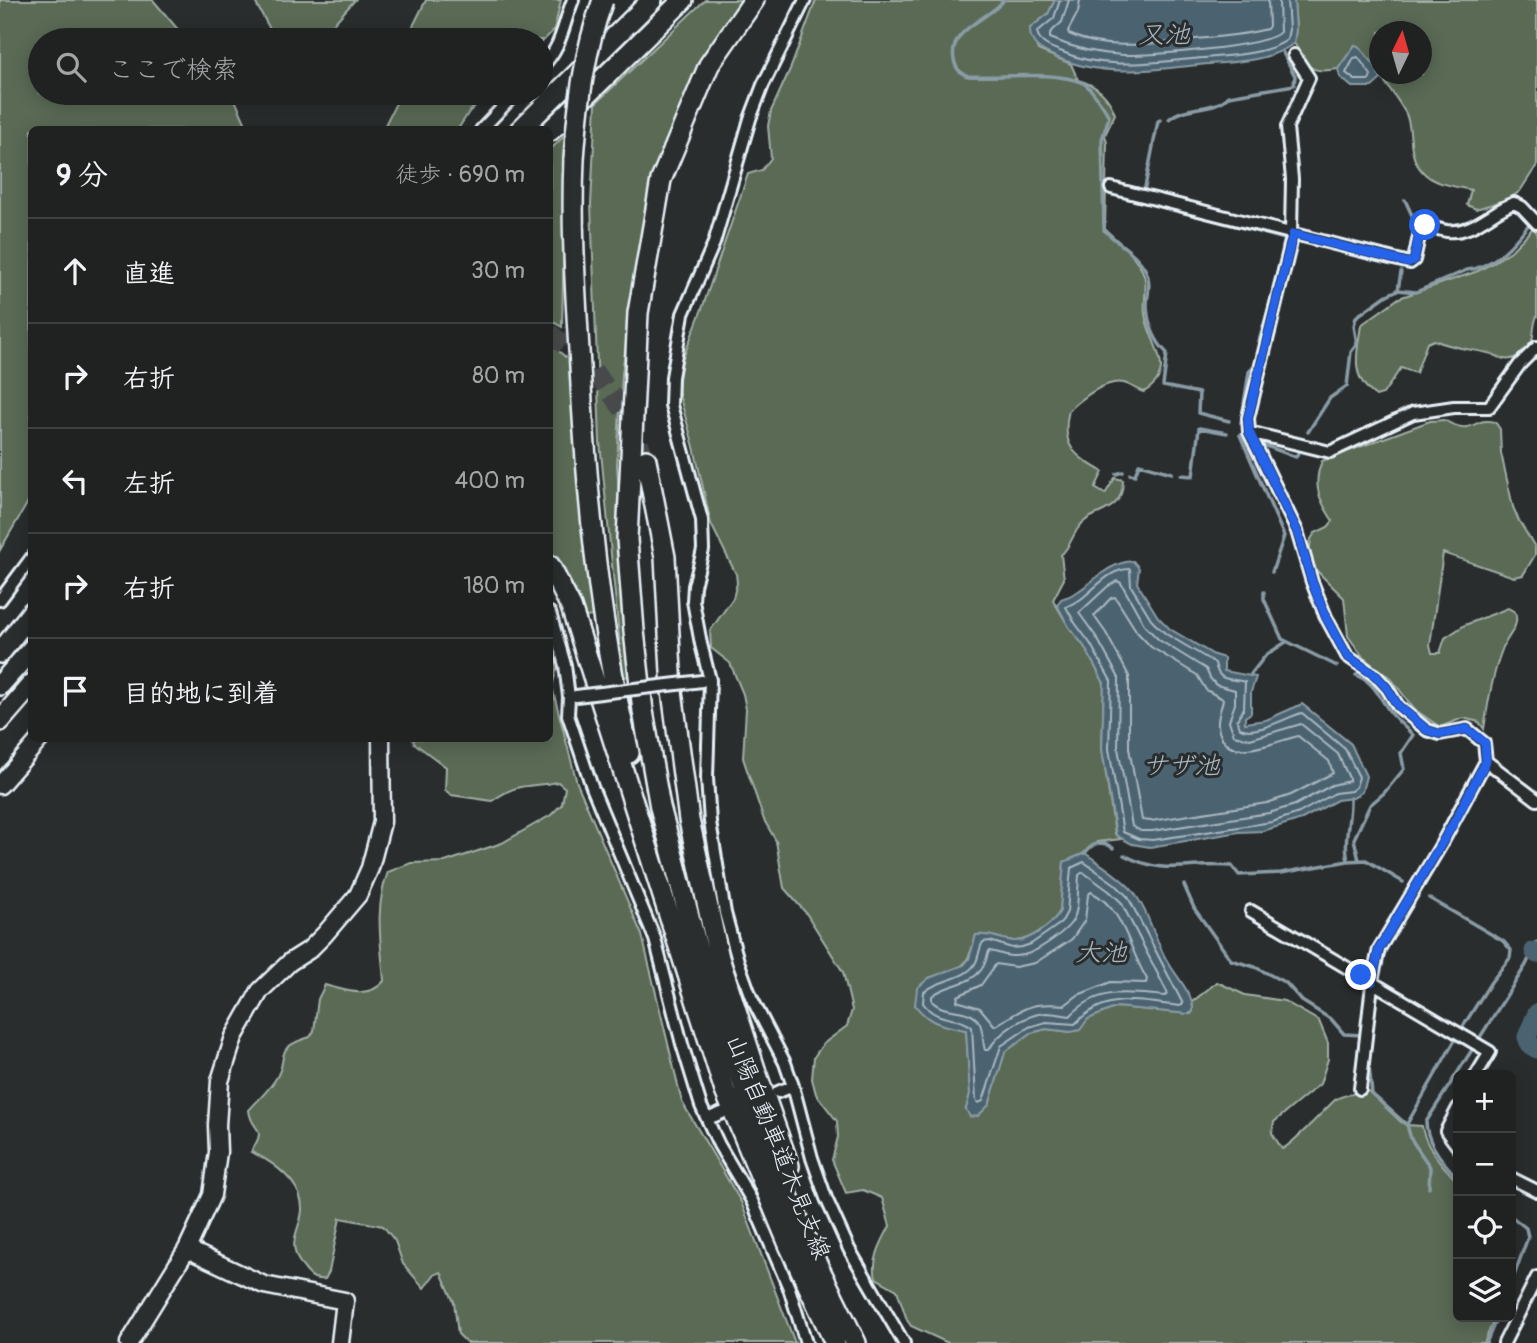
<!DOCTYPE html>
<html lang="ja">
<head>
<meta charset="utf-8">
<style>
	body { margin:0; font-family:Pangolin,"Klee One",sans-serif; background:#2d2f2f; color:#f1f3f6 }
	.controls { position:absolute; right:21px; bottom:21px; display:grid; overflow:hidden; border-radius:10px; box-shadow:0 4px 18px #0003 }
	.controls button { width:63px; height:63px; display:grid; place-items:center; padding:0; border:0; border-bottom:2px solid #3d3f40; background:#202222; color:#f1f3f6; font:35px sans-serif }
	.compass { position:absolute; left:1369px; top:21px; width:63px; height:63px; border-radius:50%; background:#202222; box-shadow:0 4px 18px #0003; rotate:5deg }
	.stop { position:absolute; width:21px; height:21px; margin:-16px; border:5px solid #2563eb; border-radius:50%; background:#fff }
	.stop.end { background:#2563eb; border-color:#fff; box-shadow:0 2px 7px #0008 }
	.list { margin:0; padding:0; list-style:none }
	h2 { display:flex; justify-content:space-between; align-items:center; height:91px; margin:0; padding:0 28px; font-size:30px }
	h2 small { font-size:23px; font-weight:400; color:#a2a4a5 }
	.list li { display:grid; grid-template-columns:46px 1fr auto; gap:21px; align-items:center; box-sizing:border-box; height:105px; padding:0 28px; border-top:2px solid #3d3f40 }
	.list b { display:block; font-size:26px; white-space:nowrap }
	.list em { font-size:23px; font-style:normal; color:#a2a4a5 }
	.icon { flex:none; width:38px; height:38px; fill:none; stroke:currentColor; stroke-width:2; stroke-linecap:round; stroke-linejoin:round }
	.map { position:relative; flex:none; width:1537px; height:1343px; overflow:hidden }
	.search { position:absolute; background:#202222; box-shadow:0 4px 18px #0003; left:28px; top:28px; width:525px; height:77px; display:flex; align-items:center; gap:18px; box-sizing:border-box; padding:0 24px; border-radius:38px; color:#a2a4a5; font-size:26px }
	.panel { position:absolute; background:#202222; box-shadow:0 4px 18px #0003; left:28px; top:126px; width:525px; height:616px; border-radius:10px }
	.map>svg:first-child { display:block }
</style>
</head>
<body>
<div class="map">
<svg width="1537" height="1343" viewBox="0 0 1537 1343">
	<rect width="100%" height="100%" fill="#2a2d2e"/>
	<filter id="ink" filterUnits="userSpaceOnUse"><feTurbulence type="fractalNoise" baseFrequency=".0143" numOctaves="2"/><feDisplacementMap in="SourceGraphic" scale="14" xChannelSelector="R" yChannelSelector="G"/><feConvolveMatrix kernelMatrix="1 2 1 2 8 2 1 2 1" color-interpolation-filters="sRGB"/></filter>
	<g filter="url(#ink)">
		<path fill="#5a6b54" stroke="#a1aea6" stroke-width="2" fill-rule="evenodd" d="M0 0H153L187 40H40V93H232L248 129 32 130 31 497 0 550Z
			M254 0H355L319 40H276Z
			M426 0H561L554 30 541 43V40H409L411 30Z
			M705 0H745L702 61 659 160 634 279 622 374 617 465 630 676 623 677 600 442 591 204 596 103Z
			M816 0H1055L1048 14 1030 28 1038 50 1071 64 1078 80C1097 85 1109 97 1115 114L1105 135 1107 143 1105 229C1118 242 1134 253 1142 270 1149 284 1143 299 1145 314 1148 342 1180 370 1144 392 1137 390 1131 385 1124 383 1105 379 1082 399 1069 410 1060 446 1075 456 1103 472L1095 488 1105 494 1115 478 1123 480C1123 516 1092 508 1079 527 1072 536 1070 547 1061 555L1064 579 1053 600 1069 627 1084 646 1104 683 1102 749 1115 834 1121 839 1097 842 1085 853 1064 862 1060 911C1054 923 1029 942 1014 941 998 940 995 933 976 935 966 972 963 966 929 978L915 1005C930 1024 942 1025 966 1030L970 1094 966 1109 989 1105 1005 1052 1031 1033 1046 1029 1071 1032 1088 1019 1117 1007 1191 1014 1193 1007 1192 1002 1217 982 1245 995 1284 1001 1319 1021 1328 1043V1059L1320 1084 1274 1122 1272 1133 1282 1149C1291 1146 1324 1110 1335 1100 1344 1093 1357 1096 1365 1088L1401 1122 1406 1125 1422 1126C1424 1146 1444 1168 1458 1182V1317H1495L1484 1343H948L911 1326 907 1320 897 1290 876 1278C871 1260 882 1241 890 1226L882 1198 863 1190 846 1193 832 1160 838 1137 837 1121 816 1094 812 1079 814 1057 823 1044 847 1026 852 1010 843 972 806 913 784 888 776 841 764 820 743 758 746 709 743 694 730 663 711 648 710 631 733 598 737 583 736 574 711 524 694 447 678 391 680 366 703 306 748 174 762 170 771 158 768 126 771 111 791 67Z
			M1294 0H1537V165L1520 191 1509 199 1476 209 1467 205 1471 190C1459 187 1440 185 1430 178 1404 160 1415 135 1406 114 1401 104 1362 48 1355 45L1338 69C1307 74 1310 67 1294 43L1296 29ZM1380 32H1422V74H1380Z
			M401 93H489L469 112 458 129H383Z
			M566 134 562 327 550 320V150Z
			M1533 228 1537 233V316C1532 326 1535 340 1529 348 1525 354 1512 361 1504 359 1499 358 1494 354 1488 353 1469 349 1452 348 1434 340L1427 343 1416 373 1401 368 1383 394 1376 396C1349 377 1357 354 1361 325L1399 298 1478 271 1491 264 1511 251Z
			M550 344 569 360 594 616 586 617 559 564 550 552Z
			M1444 420C1475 438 1472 416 1495 422L1500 429 1501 453 1513 507 1519 521 1535 547V555L1523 575 1514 577 1443 553 1430 645 1432 653H1440L1445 638 1465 625 1508 608 1515 612C1520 626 1509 634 1503 647 1493 672 1488 703 1484 729L1479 722 1463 718 1440 727 1414 709 1390 677 1382 673 1363 657 1348 636 1344 598 1315 569 1310 563 1309 554 1311 539 1315 533 1328 527 1333 521C1319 500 1312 485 1322 461L1430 421Z
			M550 638 558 663 552 687 577 783 642 935 682 1102 741 1202 795 1343H467L458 1334 454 1302 441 1272 434 1275 424 1288 403 1264 395 1241 383 1226 340 1218 329 1272 325 1279C316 1280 312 1278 306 1271 277 1238 312 1224 299 1194 292 1176 268 1159 251 1152 269 1124 251 1133 249 1110 258 1100 268 1091 275 1080 291 1057 270 1049 310 1037L314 1031 318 999 325 985C345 990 368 1000 384 981 381 943 374 908 388 872L411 863 445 862 502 843 551 815 562 804 565 788 558 782C527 788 520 781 492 801L451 795 445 790 446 767 414 743 413 739 550 738Z"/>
		<path fill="#4c6370" stroke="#8a9ca6" stroke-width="2" d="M1055 0H1294L1296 29 1294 43C1269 64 1220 62 1189 66 1145 71 1098 76 1056 57 1042 51 1029 45 1030 28L1048 14Z
			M1355 45 1358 46 1374 64 1381 79 1372 87H1352L1340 77 1338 69Z
			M1133 561 1139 568 1137 583 1158 617 1170 629 1214 655 1224 658V671L1256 677 1251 692V713L1245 717V723L1266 720 1302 704 1351 744 1366 776 1362 792 1353 798 1337 800 1302 819 1263 831 1239 832 1150 847 1132 844 1116 835 1102 749 1104 683 1084 646 1069 627 1057 605 1061 599C1090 591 1100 564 1133 561Z
			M1085 853C1100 864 1120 876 1132 890 1148 910 1154 937 1166 959 1175 975 1194 994 1193 1012L1188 1014 1117 1007 1088 1019 1080 1030 1071 1032 1046 1029 1031 1033 1005 1052 989 1105 978 1116 970 1117 966 1109 970 1094 966 1030C942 1025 931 1025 915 1005L917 988 929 978 964 965 969 959 976 935C995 933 998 940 1014 941 1029 942 1054 923 1060 911L1064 862Z"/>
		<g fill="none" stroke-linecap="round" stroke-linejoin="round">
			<path stroke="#aab8c2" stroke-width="2" d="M1060 0 1054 18 1037 32C1040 44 1049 47 1060 51 1102 70 1148 63 1192 59 1220 56 1264 56 1287 40L1289 29 1287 0
				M1069 0 1062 22 1050 33V38C1073 48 1097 54 1123 55 1146 56 1268 47 1280 32L1279 0
				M1080 0 1078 12 1068 31 1069 34C1105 51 1149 44 1187 40 1214 37 1241 36 1267 29L1269 26 1268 0
				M1358 57 1371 75 1369 80H1355L1346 73 1354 58Z
				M1130 569 1131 586 1153 622 1166 634 1215 663C1219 684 1229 677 1245 682L1244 708 1237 720 1240 728C1256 736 1286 717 1302 713L1345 749 1359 777 1356 787 1351 791 1335 793 1299 813 1272 822 1153 840 1139 839 1123 832 1109 749 1111 681 1090 643 1075 623 1066 607C1071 604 1076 603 1081 599 1097 587 1109 569 1130 569Z
				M1117 581 1121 583 1145 626 1159 640 1206 669 1210 678 1216 685 1235 690V704L1229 721 1234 735 1250 739 1301 724 1338 754 1349 778V781L1332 785 1295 805 1269 813 1152 831H1141L1132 826 1118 748 1119 678 1097 638 1079 613 1107 587Z
				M1115 597 1137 632 1151 647 1197 675 1206 690 1223 699C1222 707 1217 716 1218 726 1224 768 1275 741 1298 736L1329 761 1333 773 1291 795 1267 803 1151 821 1142 820 1129 748V676L1106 633 1094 616 1111 598Z
				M1084 862 1115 884 1128 897 1183 1004 1180 1006C1139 1002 1106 991 1075 1024L1046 1022 1029 1027 1001 1046 983 1101 978 1103 976 1100 972 1027C956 1014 938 1024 923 1003L924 992C938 979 965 980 975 964 979 957 979 948 983 942L990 941 1012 948 1022 947 1031 944 1061 923 1067 912 1071 868Z
				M1083 872 1109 891 1121 902 1168 994 1165 996C1127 993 1099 986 1070 1016 1062 1015 1054 1013 1046 1013 1026 1014 998 1032 989 1050H985C982 1041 984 1030 979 1022 969 1006 944 1015 932 1001V996C947 983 972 986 983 967 986 962 987 956 989 951 998 952 1007 957 1016 956 1027 956 1036 951 1046 944 1082 920 1076 916 1079 875Z
				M1091 892C1124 908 1129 950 1147 979L1146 983 1111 982 1078 995 1065 1005C1029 1002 1024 1008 995 1026L980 1008 957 1001 958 996 981 985 996 964 1015 967 1035 963 1072 939 1085 920 1088 895Z"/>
			<path stroke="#8a9ca6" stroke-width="3.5" d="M1004 0C989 20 948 28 954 60 956 69 960 73 968 76 998 78 1055 70 1083 83 1090 86 1106 110 1109 117L1102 139 1104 230C1118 244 1136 252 1146 271 1151 282 1148 293 1147 304 1147 321 1154 341 1167 353L1163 386 1199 393 1198 413 1229 421
				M1169 119C1186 104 1214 112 1229 96L1294 85 1295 76 1282 51
				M1145 187 1158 121 1160 120
				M1405 200 1416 224 1411 245
				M1142 201 1285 239 1283 247
				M1273 288 1281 259
				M1398 290 1401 272
				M1259 341 1271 300
				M1241 423 1249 372 1255 365 1258 352
				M1308 432 1330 398 1347 386 1351 352 1357 344 1354 326 1356 317 1387 295 1398 290 1416 292 1467 270C1494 268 1515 242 1530 223
				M1240 435 1284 536 1272 572
				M1258 443 1296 457 1298 453
				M1116 474 1123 472
				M1130 474 1135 475 1139 464 1172 473
				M1181 475 1193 476 1199 428 1227 433
				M1264 592V599L1282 639 1337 666
				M1251 674 1266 655 1286 642
				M1356 675C1375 684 1375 690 1386 706 1392 717 1404 726 1413 735L1401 753 1404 769 1384 793 1370 805 1354 839 1359 860
				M1085 853C1093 842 1103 840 1113 848
				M1124 855C1165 877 1191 862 1232 866L1239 875 1281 873 1348 861 1366 860 1403 882
				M1348 861C1343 840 1351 819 1350 798
				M1184 885 1194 908 1231 960 1255 967 1286 983 1302 1001 1332 1020 1344 1034 1362 1035
				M1429 898 1503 941 1511 950 1510 958 1491 982 1462 1028
				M1369 1066 1372 1094 1407 1125 1411 1139 1430 1167 1429 1188
				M1407 1124 1455 1040
				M1458 1178C1444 1164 1426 1143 1426 1122L1526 965 1537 942
				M1511 1216 1526 1228 1528 1237 1511 1284
				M1486 1343 1497 1317"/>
			<path stroke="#4c6370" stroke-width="19" d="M1534 951 1537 954
				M1537 1013 1527 1037 1530 1045 1537 1049"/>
			<path stroke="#464a4c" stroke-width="19" stroke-dasharray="19 10" stroke-linecap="butt" d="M550 333 593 370 628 416 646 460"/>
			<defs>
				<path id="street" d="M805 0 763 85 750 119 714 243 683 314 672 377 671 405 702 520 703 550 694 586 693 601 701 644 710 680 707 778 710 822 725 913 738 961 751 997 785 1063 793 1086 812 1158 826 1198 849 1249 904 1343
					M541 68C563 45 562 27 573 0
					M481 130 516 93
					M1111 188 1410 263 1414 260 1420 232 1425 225C1432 227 1440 230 1447 231 1473 234 1491 211 1514 203L1522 207 1537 223
					M1291 233 1292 179 1287 127 1309 78 1294 55
					M1293 234 1248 418 1249 432 1297 531 1312 582 1326 617 1347 656 1376 676 1387 688 1398 706 1427 730 1440 734 1467 729 1484 743 1486 761 1441 845 1379 949 1373 976 1360 1089
					M1249 432 1330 452 1413 413 1454 407H1489L1520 364 1537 347
					M0 600 32 557
					M550 613 565 665 569 697 568 715 592 787 655 939 682 1044 701 1106 719 1145 752 1201 789 1288 806 1343
					M1486 761 1537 800
					M1251 911 1490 1052 1476 1075
					M778 1092 793 1086
					M1458 1108 1446 1131 1458 1147
					M707 1119 722 1113
					M1511 1178 1537 1191
					M1504 1343 1537 1277"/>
				<path id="secondary" d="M0 785 41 738
					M187 1249 264 1285 345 1301 340 1343
					M129 1343 187 1249 212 1195 218 1152 217 1125 220 1081 234 1037 260 991 290 962 309 950 324 935 358 895 370 868 382 822 381 738"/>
				<path id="highway" d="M754 0 709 65 661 180 638 313 627 539 634 631 643 711 660 807 701 962 744 1087 778 1172 816 1262 856 1343
					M520 130 652 0
					M550 131 683 0
					M574 159C571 229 576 298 580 367 587 497 599 627 629 753
					M646 460 665 557 672 691 689 820 719 958 756 1072 789 1166
					M550 566 571 607 725 1091 790 1247 835 1343
					M0 653 32 612
					M0 685 32 649
					M0 721 32 684"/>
			</defs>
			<use href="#street" stroke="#e8f1f8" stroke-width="16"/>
			<use href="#secondary" stroke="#e8f1f8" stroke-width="21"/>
			<use href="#highway" stroke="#e8f1f8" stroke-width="24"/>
			<use href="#street" stroke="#2a2d2e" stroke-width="10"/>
			<use href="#secondary" stroke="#2a2d2e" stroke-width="16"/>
			<use href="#highway" stroke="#2a2d2e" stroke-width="19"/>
			<defs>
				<path id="street-bridge" d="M576 696 702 681"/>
				<path id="highway-bridge" d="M574 159C578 105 584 51 603 0"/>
			</defs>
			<use href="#street-bridge" stroke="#e8f1f8" stroke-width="16" stroke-linecap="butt"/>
			<use href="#highway-bridge" stroke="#e8f1f8" stroke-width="24" stroke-linecap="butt"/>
			<use href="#street-bridge" stroke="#2a2d2e" stroke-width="10"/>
			<use href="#highway-bridge" stroke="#2a2d2e" stroke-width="19"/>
		</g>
	</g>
	<g fill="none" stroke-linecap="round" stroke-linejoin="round" filter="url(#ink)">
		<path stroke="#2563eb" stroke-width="9" d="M1361 975 1372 982 1379 949 1456 819 1486 761 1485 743 1467 729 1440 734 1427 730 1398 706 1387 688 1376 676 1347 656 1326 617 1312 582 1297 531 1249 432 1248 418 1293 234 1409 263 1414 260 1420 230 1425 225"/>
	</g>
	<g text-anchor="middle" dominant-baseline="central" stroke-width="6" stroke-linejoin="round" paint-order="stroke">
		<g font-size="24" fill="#e8f1f8" stroke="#2a2d2e">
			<text transform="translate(778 1147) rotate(68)">山陽自動車道木見支線</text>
		</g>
		<g font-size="26" font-style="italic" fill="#aab8c2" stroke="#2a2d2e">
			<text x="1164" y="35">又池</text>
			<text x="1181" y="766">サザ池</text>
			<text x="1101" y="953">大池</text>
		</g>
	</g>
</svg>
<div class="controls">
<button>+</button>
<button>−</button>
<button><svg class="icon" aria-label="locate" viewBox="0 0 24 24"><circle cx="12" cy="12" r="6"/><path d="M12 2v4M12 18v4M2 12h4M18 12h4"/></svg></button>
<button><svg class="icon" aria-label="layers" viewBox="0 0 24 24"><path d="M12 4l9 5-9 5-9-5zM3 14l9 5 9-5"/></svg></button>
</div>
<svg class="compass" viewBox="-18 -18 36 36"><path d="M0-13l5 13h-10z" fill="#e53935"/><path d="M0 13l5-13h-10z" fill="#a2a4a5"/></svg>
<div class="stop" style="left:1425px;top:225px"></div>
<div class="stop end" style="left:1361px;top:975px"></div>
<div class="search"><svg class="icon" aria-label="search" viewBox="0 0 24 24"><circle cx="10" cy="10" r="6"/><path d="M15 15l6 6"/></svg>ここで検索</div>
<section class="panel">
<h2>9 分<small>徒歩 · 690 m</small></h2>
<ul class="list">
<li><svg class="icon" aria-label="ahead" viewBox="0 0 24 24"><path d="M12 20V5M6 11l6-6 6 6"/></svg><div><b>直進</b></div><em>30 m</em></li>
<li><svg class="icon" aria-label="right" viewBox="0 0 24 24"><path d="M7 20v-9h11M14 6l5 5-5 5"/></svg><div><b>右折</b></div><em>80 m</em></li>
<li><svg class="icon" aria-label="left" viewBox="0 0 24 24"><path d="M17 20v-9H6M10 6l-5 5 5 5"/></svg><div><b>左折</b></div><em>400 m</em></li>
<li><svg class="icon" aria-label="right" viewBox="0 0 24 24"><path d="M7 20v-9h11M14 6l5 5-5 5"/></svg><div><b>右折</b></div><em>180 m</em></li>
<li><svg class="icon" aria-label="arrive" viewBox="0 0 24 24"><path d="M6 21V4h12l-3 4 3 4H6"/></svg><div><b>目的地に到着</b></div></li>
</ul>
</section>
</div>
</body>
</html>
